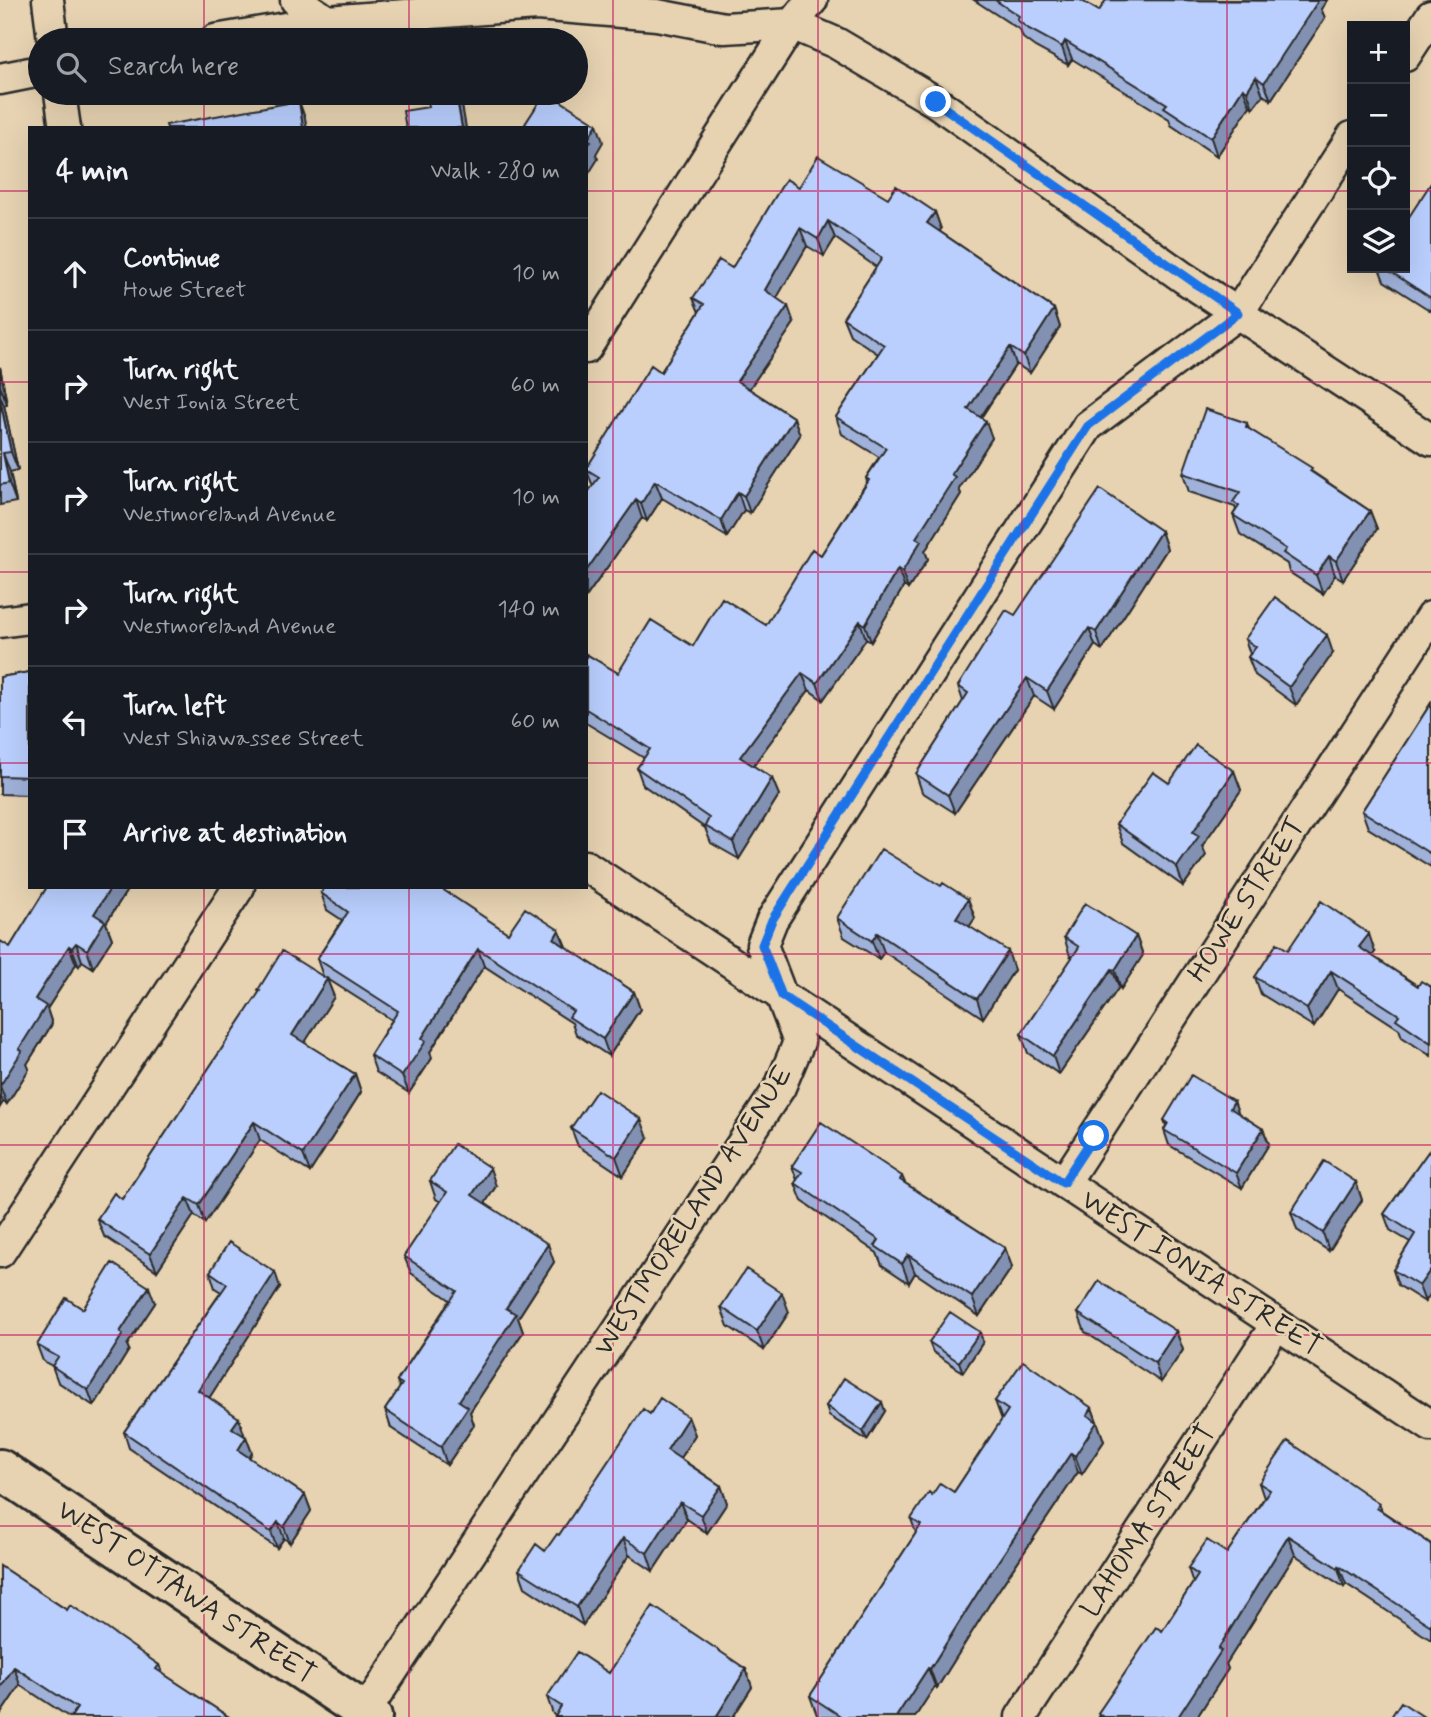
<!DOCTYPE html>
<html lang="en">
<head>
<meta charset="utf-8">
<style>
	body { margin:0; font-family:Mynerve,sans-serif; background:#242831; color:#f1f3f6 }
	.controls { position:absolute; right:21px; top:21px; display:grid; overflow:hidden; border-radius:0px; box-shadow:0 7px 28px #0002 }
	.controls button { width:63px; height:63px; display:grid; place-items:center; padding:0; border:0; border-bottom:2px solid #363941; background:#171b24; color:#f1f3f6; font:35px sans-serif }
	.stop { position:absolute; width:21px; height:21px; margin:-16px; border:5px solid #1a73e8; border-radius:50%; background:#fff }
	.stop.end { background:#1a73e8; border-color:#fff; box-shadow:0 2px 7px #0008 }
	.list { margin:0; padding:0; list-style:none }
	h2 { display:flex; justify-content:space-between; align-items:center; height:91px; margin:0; padding:0 28px; font-size:30px }
	h2 small { font-size:23px; font-weight:400; color:#9ea1a6 }
	.list li { display:grid; grid-template-columns:46px 1fr auto; gap:21px; align-items:center; box-sizing:border-box; height:112px; padding:0 28px; border-top:2px solid #363941 }
	.list b { display:block; font-size:26px; white-space:nowrap }
	.list p { margin:0; font-size:23px; white-space:nowrap; color:#9ea1a6 }
	.list em { font-size:23px; font-style:normal; color:#9ea1a6 }
	.icon { flex:none; width:38px; height:38px; fill:none; stroke:currentColor; stroke-width:2; stroke-linecap:round; stroke-linejoin:round }
	.map { position:relative; flex:none; width:1431px; height:1717px; overflow:hidden }
	.search { position:absolute; background:#171b24; box-shadow:0 7px 28px #0002; left:28px; top:28px; width:560px; height:77px; display:flex; align-items:center; gap:18px; box-sizing:border-box; padding:0 24px; border-radius:38px; color:#9ea1a6; font-size:26px }
	.panel { position:absolute; background:#171b24; box-shadow:0 7px 28px #0002; left:28px; top:126px; width:560px; height:763px; border-radius:0px }
	.map>svg:first-child { display:block }
</style>
</head>
<body>
<div class="map">
<svg width="1431" height="1717" viewBox="0 0 1431 1717">
	<rect width="100%" height="100%" fill="#e7d3b2"/>
	<filter id="ink" filterUnits="userSpaceOnUse"><feTurbulence type="fractalNoise" baseFrequency=".0143" numOctaves="2"/><feDisplacementMap in="SourceGraphic" scale="14" xChannelSelector="R" yChannelSelector="G"/><feConvolveMatrix kernelMatrix="1 2 1 2 8 2 1 2 1" color-interpolation-filters="sRGB"/></filter>
	<g filter="url(#ink)">
		<g fill="none" stroke-linecap="round" stroke-linejoin="round">
			<defs>
				<path id="street" d="M48 0 53 40
					M296 0 327 21 537 5 657 15 724 28 792 24 836 43 936 102 1184 278 1431 440
					M215 40 327 21
					M1405 56 1431 16
					M0 79 40 71
					M60 93 65 128
					M586 348 792 24 812 0
					M0 622 30 618
					M586 866 1431 1426
					M1064 1183 1431 617
					M0 1252 239 887
					M365 1712 780 1087 799 1042 762 945 772 920 1088 426 1238 313 1352 137
					M1021 1717 1276 1325"/>
				<path id="secondary" d="M0 1469 372 1717"/>
			</defs>
			<use href="#street" stroke="#2b2b2b" stroke-width="35"/>
			<use href="#secondary" stroke="#2b2b2b" stroke-width="44"/>
			<use href="#street" stroke="#e7d3b2" stroke-width="30"/>
			<use href="#secondary" stroke="#e7d3b2" stroke-width="38"/>
		</g>
		<path fill="#a0b2da" stroke="#2b2b2b" stroke-width="2" d="M974 0H1080L1099 11 1106 0H1327L1321 9 1325 18 1271 100 1263 95 1253 108 1250 106 1217 156 1171 125 1169 119 1072 59 1068 65 1035 47 1023 38 1020 30Z
			M1431 183V311L1384 281 1379 268H1405Z
			M799 187 888 198 935 212 941 229 939 231 1054 309 1060 327 1030 373 1016 364 981 418 992 438 959 489 961 494 925 551 928 559 908 589 904 586 871 642 866 639 823 700 809 690 753 765 779 795 739 859 711 843 705 828 643 785 637 768 644 758 586 723V654L618 673 693 646 766 625 821 555 867 482 866 478 879 457 842 434 836 417 878 354 850 335 843 318 876 267 835 238 824 256 807 246 776 298 794 323 749 389 794 418 800 435 750 513 744 510 727 537 662 498 647 521 642 518 586 597V495L593 486 586 469 661 372 699 312 693 298 732 268Z
			M0 367 7 404 4 405 18 470 10 472 16 502 0 505Z
			M1247 423 1249 429 1370 511 1377 529 1343 580 1335 575 1323 594 1289 572 1287 564 1240 534 1233 515 1236 510 1235 507 1189 492 1183 473Z
			M1161 531 1167 549 1102 650 1095 645 1054 709 1034 696 955 813 922 792 916 774 963 701 958 686Z
			M1245 639 1333 653 1296 705 1255 675 1248 657 1250 654Z
			M30 672V795L0 794V677Z
			M1431 703V867L1368 828 1362 811Z
			M1234 771 1241 790 1202 846 1206 855 1183 886 1123 843 1116 824 1169 783Z
			M941 886 968 899 975 918 969 926 1014 970 983 1018 884 952 879 959 844 937 837 918Z
			M47 887H129L106 923 112 939 93 968 82 961 79 966 76 964 47 1009 52 1024 27 1064 29 1069 7 1104 3 1102 0 1107V941L10 947Z
			M321 893 508 933 559 930 566 947 634 992 640 1009 609 1056 576 1034 572 1023 484 966 430 1052 432 1058 409 1093 376 1072 370 1055 392 1020 323 976 317 959 342 920 327 910Z
			M1136 936 1143 955 1121 989 1119 987 1059 1074 1028 1053 1021 1034 1073 957 1070 956 1064 937Z
			M1288 950 1375 952 1372 956 1418 986 1431 987V1056L1402 1037 1399 1029 1338 989 1314 1027 1261 994 1255 977Z
			M327 979 334 997 304 1043 355 1074 361 1092 310 1172 260 1140 205 1223 194 1215 157 1271 104 1236 97 1219 122 1199 259 993 258 990Z
			M1234 1101 1238 1113 1263 1129 1269 1144 1242 1188 1169 1145 1164 1130 1166 1126 1164 1120Z
			M571 1128 648 1138 623 1176 578 1146Z
			M1428 1152 1425 1302 1398 1285 1393 1270 1410 1242 1390 1230 1384 1214Z
			M792 1166 902 1176 905 1183 1005 1248 1012 1267 979 1316 915 1273 909 1283 882 1265 877 1253 802 1201 795 1183 797 1180Z
			M430 1181 496 1186 485 1203 554 1262 518 1318 523 1332 470 1412 474 1425 447 1465 391 1428 385 1410 400 1388 397 1381 450 1300 411 1273 404 1256 441 1202 436 1199Z
			M1356 1182 1362 1200 1329 1251 1297 1230 1291 1212Z
			M210 1272 280 1287 209 1398 244 1434 243 1435 246 1437 252 1453 249 1458 305 1495 311 1511 290 1543 284 1538 277 1548 129 1448 124 1432 221 1292 215 1288Z
			M155 1303 127 1345 129 1350 94 1406 58 1382 52 1366 43 1361 37 1345 83 1309Z
			M721 1307 789 1312 764 1350 728 1326Z
			M1078 1313 1176 1331 1183 1350 1161 1382 1085 1332Z
			M929 1342H983L963 1372 933 1352Z
			M995 1401 1092 1408 1104 1441 1082 1474 1078 1472 992 1600 937 1688 935 1686 915 1717H820L817 1715 810 1696 916 1533 911 1519 932 1495 954 1492 1002 1420Z
			M826 1406 885 1411 867 1440 829 1416Z
			M650 1414 688 1417 695 1435 680 1458 721 1486 727 1503 707 1533 687 1519 653 1571 629 1555 583 1625 525 1587 519 1570 545 1551 559 1535Z
			M1259 1483 1379 1503 1382 1511 1431 1544V1640L1346 1584 1344 1587 1295 1555 1226 1664 1228 1669 1197 1717H1099L1098 1713 1162 1631 1193 1583 1188 1568 1227 1553 1264 1498Z
			M0 1566 67 1610 159 1665 163 1674 229 1717H69L20 1685 0 1715Z
			M746 1669 752 1687 733 1717H555V1716L553 1714 547 1697 609 1673Z"/>
		<path fill="#8291b2" stroke="#2b2b2b" stroke-width="2" d="M1313 0H1327L1321 9 1325 18 1271 100 1264 83Z
			M1065 41 1072 59 1068 65 1062 47Z
			M1256 77 1263 95 1253 108 1247 91Z
			M1243 88 1250 106 1217 156 1211 138Z
			M456 93H457L462 105 466 128H462Z
			M299 101 305 118 307 128H303Z
			M597 124 603 142 596 154 598 159 586 178V149L588 139Z
			M935 212 941 229 933 240 927 223Z
			M828 221 835 238 824 256 818 239Z
			M800 228 807 246 771 308 765 290Z
			M788 306 794 323 743 398 737 381Z
			M1054 309 1060 327 1030 373 1024 356Z
			M1010 347 1016 364 974 427 968 409Z
			M0 367 7 404 0 386Z
			M0 395 4 405 18 470 11 452 0 400Z
			M794 418 800 435 750 513 744 496Z
			M986 421 992 438 959 489 961 494 925 551 928 559 908 589 902 572 916 538 951 474Z
			M3 453 10 472 16 502 9 483Z
			M655 481 662 498 647 521 641 504Z
			M738 492 744 510 727 537 721 520Z
			M636 500 642 518 586 597V571Z
			M1370 511 1377 529 1343 580 1336 561Z
			M1161 531 1167 549 1102 650 1096 632Z
			M1329 556 1335 575 1323 594 1316 575Z
			M898 569 904 586 871 642 865 625Z
			M860 621 866 639 823 700 817 683Z
			M1089 628 1095 645 1054 709 1047 691Z
			M1327 635 1333 653 1296 705 1289 687Z
			M802 673 809 690 746 775 740 757Z
			M1027 678 1034 696 955 813 948 795Z
			M1234 771 1241 790 1202 846 1206 855 1183 886 1177 867 1193 832Z
			M772 778 779 795 739 859 733 842Z
			M111 887H129L106 923 112 939 93 968 87 950 94 914Z
			M968 899 975 918 963 936 956 918Z
			M559 930 566 947 554 939Z
			M877 933 884 952 879 959 872 941Z
			M1369 934 1375 952 1366 965 1359 947Z
			M1136 936 1143 955 1121 989 1115 970Z
			M76 943 82 961 79 966 72 948Z
			M69 946 76 964 47 1009 52 1024 27 1064 29 1069 7 1104 0 1086 19 1049 35 999Z
			M478 949 484 966 430 1052 432 1058 409 1093 402 1076 422 1038Z
			M1008 951 1014 970 983 1018 977 999Z
			M1112 969 1119 987 1059 1074 1053 1056Z
			M1331 971 1338 989 1314 1027 1307 1009Z
			M327 979 334 997 298 1053 292 1035Z
			M634 992 640 1009 609 1056 603 1039Z
			M355 1074 361 1092 310 1172 303 1154Z
			M0 1093 3 1102 0 1107Z
			M1234 1101 1240 1117 1230 1108Z
			M641 1119 648 1138 623 1176 616 1157Z
			M254 1122 260 1140 205 1223 199 1205Z
			M1263 1129 1269 1144 1242 1188 1236 1173Z
			M490 1168 496 1186 479 1213 472 1195Z
			M1356 1182 1362 1200 1329 1251 1323 1233Z
			M187 1198 194 1215 157 1271 150 1254Z
			M548 1244 554 1262 518 1318 523 1332 470 1412 474 1425 447 1465 441 1447 459 1401 506 1308Z
			M1005 1248 1012 1267 979 1316 972 1297Z
			M908 1255 915 1273 909 1283 902 1264Z
			M1431 1269V1293L1425 1302 1419 1286Z
			M275 1272 280 1287 204 1406 198 1390Z
			M149 1287 155 1303 127 1345 129 1350 94 1406 88 1390 120 1332Z
			M782 1293 789 1312 764 1350 757 1331Z
			M1176 1331 1183 1350 1161 1382 1155 1363Z
			M980 1332 983 1342 963 1372 959 1362Z
			M882 1402 885 1411 867 1440 863 1431Z
			M1092 1408 1104 1441 1082 1474 1075 1456 1087 1415Z
			M688 1417 695 1435 674 1467 667 1450Z
			M239 1418 244 1434 238 1444 232 1428Z
			M246 1437 252 1453 244 1466 238 1450Z
			M1071 1453 1078 1472 992 1600 937 1688 930 1669 985 1581Z
			M721 1486 727 1503 707 1533 701 1515Z
			M305 1495 311 1511 290 1543 284 1527Z
			M680 1502 687 1519 653 1571 647 1553Z
			M278 1522 284 1538 277 1548 271 1532Z
			M1288 1536 1295 1555 1226 1664 1228 1669 1197 1717H1178L1218 1649Z
			M623 1538 629 1555 583 1625 577 1607Z
			M1339 1566 1346 1584 1344 1587 1338 1568Z
			M14 1667 20 1685 0 1715V1688Z
			M928 1668 935 1686 915 1717H896Z
			M746 1669 752 1687 733 1717H716Z"/>
		<path fill="#bacffe" stroke="#2b2b2b" stroke-width="2" d="M995 0H1080L1099 11 1106 0 1318 1 1264 83 1256 77 1247 91 1243 88 1211 138 1164 107 1167 104 1065 41 1062 47 1029 29 1017 20 1019 16Z
			M426 93H456L462 128H406L403 111 429 107Z
			M545 93H548L597 124 588 139 591 141 586 149V128H531L525 124Z
			M299 101 303 128H167L166 125Z
			M818 156 888 198 896 186 935 212 927 223 1054 309 1024 356 1010 347 968 409 986 421 951 474 955 477 916 538 921 541 902 572 898 569 865 625 860 621 817 683 802 673 740 757 772 778 733 842 705 826 709 818 637 768 650 749 586 709V654L618 673 651 620 693 646 722 598 766 625 812 549 821 555 869 480 866 478 886 448 836 417 884 345 843 318 882 258 828 221 818 239 800 228 765 290 788 306 737 381 794 418 744 496 738 492 721 520 655 481 641 504 636 500 586 571V495L599 477 586 469 651 365 661 372 704 304 693 298 719 260 732 268 786 179 799 187Z
			M1431 183V298L1385 268H1405V223Z
			M0 400 11 452 3 453 9 483 0 485Z
			M1205 409 1247 423 1246 427 1312 468 1310 471 1370 511 1336 561 1329 556 1316 575 1283 553 1286 549 1233 515 1239 506 1233 502 1240 492 1183 473Z
			M1100 489 1161 531 1096 632 1089 628 1047 691 1027 678 948 795 916 774 968 693 958 686 1006 610 1015 615Z
			M1275 597 1327 635 1289 687 1248 657 1256 647 1245 639Z
			M30 672V777L0 776V677Z
			M1431 703V850L1429 853 1362 811Z
			M1196 745 1234 771 1193 832 1199 836 1177 867 1116 824 1153 772 1169 783Z
			M881 849 941 886 943 883 968 899 956 918 1008 951 977 999 877 933 872 941 837 918Z
			M47 887H111L94 914 105 921 87 950 76 943 72 948 69 946 35 999 46 1006 19 1049 22 1051 0 1086V941L10 947Z
			M325 887H439L508 933 525 908 559 930 554 939 634 992 603 1039 569 1017 573 1011 478 949 422 1038 426 1041 402 1076 370 1055 398 1011 317 959 348 912 321 893Z
			M1321 901 1369 934 1359 947 1418 986 1421 981 1431 987V1043L1396 1019 1399 1015 1331 971 1307 1009 1255 977 1277 943 1288 950Z
			M1085 903 1136 936 1115 970 1112 969 1053 1056 1021 1034 1079 947 1064 937Z
			M282 951 327 979 292 1035 355 1074 303 1154 254 1122 199 1205 187 1198 150 1254 97 1219 114 1193 122 1199 260 991 258 990Z
			M1191 1075 1234 1101 1230 1108 1263 1129 1236 1173 1164 1130 1168 1123 1164 1120Z
			M597 1090 641 1119 616 1157 571 1128Z
			M821 1122 902 1176 900 1180 1005 1248 972 1297 908 1255 902 1264 875 1246 879 1240 795 1183 802 1172 792 1166Z
			M454 1144 490 1168 472 1195 548 1244 506 1308 516 1314 459 1401 468 1407 441 1447 385 1410 402 1384 397 1381 457 1291 404 1256 447 1192 430 1181Z
			M1428 1152 1431 1154V1269L1419 1286 1393 1270 1415 1234 1384 1214Z
			M1324 1161 1356 1182 1323 1233 1291 1212Z
			M229 1242 275 1272 198 1390 239 1418 232 1428 246 1437 238 1450 305 1495 284 1527 278 1522 271 1532 124 1432 227 1284 210 1272Z
			M112 1263 149 1287 120 1332 123 1334 88 1390 52 1366 58 1357 37 1345 66 1298 83 1309Z
			M746 1269 782 1293 757 1331 721 1307Z
			M1099 1281 1176 1331 1155 1363 1078 1313Z
			M950 1312 980 1332 959 1362 929 1342Z
			M1023 1361 1092 1408 1087 1415 1097 1422 1075 1456 1071 1453 985 1581 930 1669 928 1668 896 1717H842L810 1696 921 1525 911 1519 929 1492 932 1495 940 1483 954 1492 1008 1410 995 1401Z
			M844 1378 882 1402 863 1431 826 1406Z
			M660 1398 688 1417 667 1450 721 1486 701 1515 680 1502 647 1553 623 1538 577 1607 519 1570 536 1544 545 1551 557 1534 559 1535 643 1409 650 1414Z
			M1288 1441 1379 1503 1377 1508 1431 1544V1626L1339 1566 1338 1568 1288 1536 1218 1649 1221 1651 1178 1717H1101L1102 1716 1098 1713 1156 1627 1162 1631 1198 1575 1188 1568 1207 1540 1227 1553 1270 1490 1259 1483Z
			M0 1566 67 1610 70 1605 106 1628 159 1665 156 1669 229 1717H71L77 1708 14 1667 0 1688Z
			M653 1606 746 1669 716 1717H555L561 1706 547 1697 577 1652 609 1673Z
			M1401 1702 1424 1717H1391Z"/>
	</g>
	<g fill="none" stroke-linecap="round" stroke-linejoin="round" filter="url(#ink)">
		<path stroke="#1a73e8" stroke-width="9" d="M936 102 1238 313 1088 426 772 920 762 945 782 996 1063 1183 1094 1136"/>
	</g>
	<path fill="none" stroke="#c2185b" stroke-width="2" stroke-opacity="0.55" d="M204 0V40M409 0V40M613 0V1717M818 0V1717M1022 0V1717M1227 0V1717M204 93V128M409 93V128M0 191H30M586 191H1352M1405 191H1431M0 382H30M586 382H1431M0 572H30M586 572H1431M0 763H30M586 763H1431M204 887V1717M409 887V1717M0 954H1431M0 1145H1431M0 1335H1431M0 1526H1431"/>
	<g text-anchor="middle" dominant-baseline="central" stroke-width="5" stroke-linejoin="round" paint-order="stroke">
		<g font-size="28" fill="#2b2b2b" stroke="#e7d3b2">
			<text transform="translate(1247 900) rotate(-57)">HOWE STREET</text>
			<text transform="translate(694 1211) rotate(-57)">WESTMORELAND AVENUE</text>
			<text transform="translate(1201 1274) rotate(33)">WEST IONIA STREET</text>
			<text transform="translate(1149 1521) rotate(-57)">LAHOMA STREET</text>
			<text transform="translate(186 1593) rotate(34)">WEST OTTAWA STREET</text>
		</g>
	</g>
</svg>
<div class="controls">
<button>+</button>
<button>−</button>
<button><svg class="icon" aria-label="locate" viewBox="0 0 24 24"><circle cx="12" cy="12" r="6"/><path d="M12 2v4M12 18v4M2 12h4M18 12h4"/></svg></button>
<button><svg class="icon" aria-label="layers" viewBox="0 0 24 24"><path d="M12 4l9 5-9 5-9-5zM3 14l9 5 9-5"/></svg></button>
</div>
<div class="stop" style="left:1094px;top:1136px"></div>
<div class="stop end" style="left:936px;top:102px"></div>
<div class="search"><svg class="icon" aria-label="search" viewBox="0 0 24 24"><circle cx="10" cy="10" r="6"/><path d="M15 15l6 6"/></svg>Search here</div>
<section class="panel">
<h2>4 min<small>Walk · 280 m</small></h2>
<ul class="list">
<li><svg class="icon" aria-label="ahead" viewBox="0 0 24 24"><path d="M12 20V5M6 11l6-6 6 6"/></svg><div><b>Continue</b><p>Howe Street</p></div><em>10 m</em></li>
<li><svg class="icon" aria-label="right" viewBox="0 0 24 24"><path d="M7 20v-9h11M14 6l5 5-5 5"/></svg><div><b>Turn right</b><p>West Ionia Street</p></div><em>60 m</em></li>
<li><svg class="icon" aria-label="right" viewBox="0 0 24 24"><path d="M7 20v-9h11M14 6l5 5-5 5"/></svg><div><b>Turn right</b><p>Westmoreland Avenue</p></div><em>10 m</em></li>
<li><svg class="icon" aria-label="right" viewBox="0 0 24 24"><path d="M7 20v-9h11M14 6l5 5-5 5"/></svg><div><b>Turn right</b><p>Westmoreland Avenue</p></div><em>140 m</em></li>
<li><svg class="icon" aria-label="left" viewBox="0 0 24 24"><path d="M17 20v-9H6M10 6l-5 5 5 5"/></svg><div><b>Turn left</b><p>West Shiawassee Street</p></div><em>60 m</em></li>
<li><svg class="icon" aria-label="arrive" viewBox="0 0 24 24"><path d="M6 21V4h12l-3 4 3 4H6"/></svg><div><b>Arrive at destination</b></div></li>
</ul>
</section>
</div>
</body>
</html>
